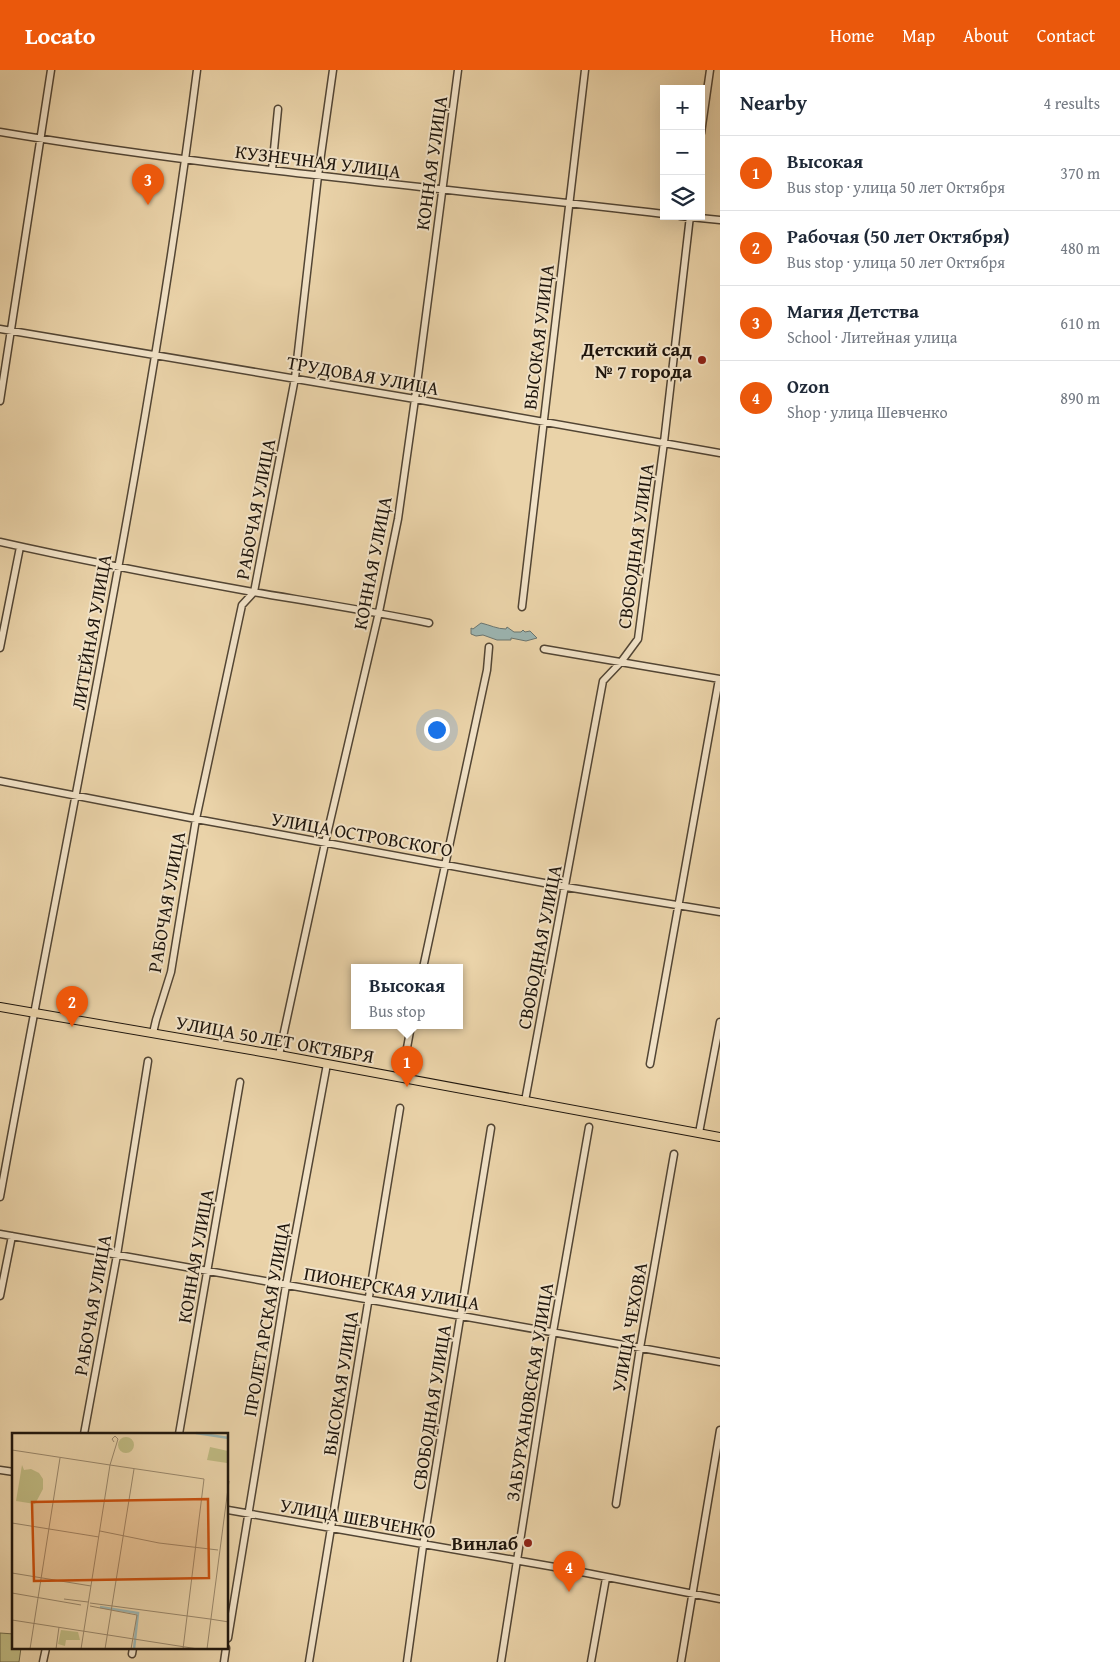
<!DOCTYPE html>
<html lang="en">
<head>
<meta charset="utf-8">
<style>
	body { margin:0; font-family:"Gentium Book Plus",serif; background:#f6f6f7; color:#1f2937 }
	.controls { position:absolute; right:15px; top:15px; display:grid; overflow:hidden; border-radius:0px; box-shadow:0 5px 20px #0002 }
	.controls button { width:45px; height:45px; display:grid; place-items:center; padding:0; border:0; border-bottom:1px solid #e0e1e3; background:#fff; color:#1f2937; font:25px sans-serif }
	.you { position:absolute; left:436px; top:659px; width:18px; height:18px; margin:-12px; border:4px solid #fff; border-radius:50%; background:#1a73e8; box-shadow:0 0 0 8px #1a73e833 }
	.badge { display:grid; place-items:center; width:32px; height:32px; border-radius:50%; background:#ea580c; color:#fff; font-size:16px; font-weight:700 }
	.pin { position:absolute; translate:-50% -41px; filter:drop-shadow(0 1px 2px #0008) }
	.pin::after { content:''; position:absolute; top:26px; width:18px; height:15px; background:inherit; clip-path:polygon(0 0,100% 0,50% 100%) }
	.popup { position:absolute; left:351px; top:894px; width:112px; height:65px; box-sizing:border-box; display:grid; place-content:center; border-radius:0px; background:#fff; filter:drop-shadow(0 1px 4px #0005); font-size:16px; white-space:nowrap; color:#747a83 }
	.popup b { font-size:19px; color:#1f2937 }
	.popup::after { content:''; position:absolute; left:50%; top:100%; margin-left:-10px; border:10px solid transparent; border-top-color:#fff }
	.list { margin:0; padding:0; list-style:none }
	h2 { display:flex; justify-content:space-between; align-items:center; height:65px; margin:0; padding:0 20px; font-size:21px }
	h2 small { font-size:16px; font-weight:400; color:#747a83 }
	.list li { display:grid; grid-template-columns:32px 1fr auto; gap:15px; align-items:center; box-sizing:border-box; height:75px; padding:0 20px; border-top:1px solid #e0e1e3 }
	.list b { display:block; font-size:19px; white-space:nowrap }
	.list p { margin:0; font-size:16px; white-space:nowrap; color:#747a83 }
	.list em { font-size:16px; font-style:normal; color:#747a83 }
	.icon { flex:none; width:28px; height:28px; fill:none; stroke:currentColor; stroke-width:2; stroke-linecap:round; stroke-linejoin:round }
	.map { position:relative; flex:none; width:720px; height:1592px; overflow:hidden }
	header { display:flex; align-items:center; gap:30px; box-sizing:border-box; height:70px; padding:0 25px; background:#ea580c; color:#fff }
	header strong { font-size:24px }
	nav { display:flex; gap:28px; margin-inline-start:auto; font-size:18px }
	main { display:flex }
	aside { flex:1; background:#fff }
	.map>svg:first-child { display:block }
</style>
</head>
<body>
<header>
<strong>Locato</strong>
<nav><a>Home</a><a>Map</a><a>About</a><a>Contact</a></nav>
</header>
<main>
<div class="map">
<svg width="720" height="1592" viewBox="0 0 720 1592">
	<rect width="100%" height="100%" fill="#ead3a9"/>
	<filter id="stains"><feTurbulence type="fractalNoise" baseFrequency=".004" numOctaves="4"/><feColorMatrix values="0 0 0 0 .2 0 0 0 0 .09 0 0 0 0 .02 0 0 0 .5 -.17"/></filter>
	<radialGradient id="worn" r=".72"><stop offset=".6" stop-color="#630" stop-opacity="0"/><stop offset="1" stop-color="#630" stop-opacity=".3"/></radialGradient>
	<path fill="#bfba82" stroke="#6f6848" d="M0 1563 14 1564V1578H21L19 1592H0Z"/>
	<path fill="#9cb6b3" stroke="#6a7671" d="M481 553C490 555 497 559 506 559L507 557 514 562H521L523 560 525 562 530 561 537 568 526 571 511 568V570H497L483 565 476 566 471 564V558L473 559Z"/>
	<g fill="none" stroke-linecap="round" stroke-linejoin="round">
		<defs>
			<path id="minor" d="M0 62C220 99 442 118 664 144
				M701 63 710 0
				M272 100 278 39
				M680 146 720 150
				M0 259 415 329 720 383
				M0 331 51 0
				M0 472C84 491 169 507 253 522 312 532 371 541 429 553
				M522 537 585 0
				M0 578 20 477
				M544 579 720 609
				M0 711 196 749 566 817 720 842
				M423 898 487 600 489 577
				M153 963 156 950 171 902 196 749 242 535 254 522 295 308 318 106 333 0
				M279 985 325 773 379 542 398 449 415 329 458 0
				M404 994 411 956
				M650 994 719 609
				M525 1031 603 611 621 592 638 569 664 372 690 146
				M699 1063 720 952
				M0 1127C68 751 149 378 197 0
				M0 1164 720 1292
				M0 1226 12 1166
				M84 1364 117 1185 148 991
				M179 1364 240 1012
				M0 1400 14 1402
				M616 1434 640 1278 674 1084
				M228 1440 566 1499 720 1529
				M228 1568 286 1215 327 994
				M132 1584 133 1578
				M43 1592 46 1578
				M224 1592 226 1578
				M309 1592 400 1038
				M407 1592 423 1476 491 1058
				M501 1592 553 1262 589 1057
				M591 1592 606 1508
				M681 1592 720 1360"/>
			<path id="major" d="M0 937 279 985 720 1067"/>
		</defs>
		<use href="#minor" stroke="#524534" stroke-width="9"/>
		<use href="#major" stroke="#1f160d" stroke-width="10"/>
		<use href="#minor" stroke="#f1e2c7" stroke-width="6"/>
		<use href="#major" stroke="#ead3a9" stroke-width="8"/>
	</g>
	<g fill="#8f2418" stroke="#f1e2c7" stroke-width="2">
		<circle cx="702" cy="290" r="5"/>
		<circle cx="528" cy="1473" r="5"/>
	</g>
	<g text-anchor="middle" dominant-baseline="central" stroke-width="4" stroke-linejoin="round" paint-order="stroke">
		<g font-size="19" fill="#1f160d" stroke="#f1e2c7">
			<text transform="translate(318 91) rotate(7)">КУЗНЕЧНАЯ УЛИЦА</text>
			<text transform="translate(431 93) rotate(-82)">КОННАЯ УЛИЦА</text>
			<text transform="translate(538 267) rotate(-83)">ВЫСОКАЯ УЛИЦА</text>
			<text transform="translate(363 305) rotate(10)">ТРУДОВАЯ УЛИЦА</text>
			<text transform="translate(255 439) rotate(-79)">РАБОЧАЯ УЛИЦА</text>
			<text transform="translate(635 476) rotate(-82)">СВОБОДНАЯ УЛИЦА</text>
			<text transform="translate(372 493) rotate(-79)">КОННАЯ УЛИЦА</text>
			<text transform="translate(91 562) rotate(-80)">ЛИТЕЙНАЯ УЛИЦА</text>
			<text transform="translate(362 764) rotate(10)">УЛИЦА ОСТРОВСКОГО</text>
			<text transform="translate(166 832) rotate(-80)">РАБОЧАЯ УЛИЦА</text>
			<text transform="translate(539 877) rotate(-79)">СВОБОДНАЯ УЛИЦА</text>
			<text transform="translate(275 969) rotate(10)">УЛИЦА 50 ЛЕТ ОКТЯБРЯ</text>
			<text transform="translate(195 1186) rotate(-80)">КОННАЯ УЛИЦА</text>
			<text transform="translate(392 1218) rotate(10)">ПИОНЕРСКАЯ УЛИЦА</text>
			<text transform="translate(92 1235) rotate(-80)">РАБОЧАЯ УЛИЦА</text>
			<text transform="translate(266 1249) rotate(-80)">ПРОЛЕТАРСКАЯ УЛИЦА</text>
			<text transform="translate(629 1257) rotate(-80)">УЛИЦА ЧЕХОВА</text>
			<text transform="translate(340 1313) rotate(-81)">ВЫСОКАЯ УЛИЦА</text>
			<text transform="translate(529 1322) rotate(-81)">ЗАБУРХАНОВСКАЯ УЛИЦА</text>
			<text transform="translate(431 1337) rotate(-81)">СВОБОДНАЯ УЛИЦА</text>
			<text transform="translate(358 1448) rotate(10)">УЛИЦА ШЕВЧЕНКО</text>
		</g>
		<g font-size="19" font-weight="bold" fill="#1f160d" stroke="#f1e2c7" text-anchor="end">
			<text x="692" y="279">Детский сад<tspan x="692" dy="22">№ 7 города</tspan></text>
			<text x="518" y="1473">Винлаб</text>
		</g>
	</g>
	<g transform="translate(12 1363)">
		<rect width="216" height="216" fill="#ead3a9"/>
		<path d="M106 12a8 8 0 1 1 16 0a8 8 0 1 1-16 0ZM198 14 216 18 217 44 215 49V30L195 27ZM10 32 12 37 19 36 27 40 31 46V56L23 71 4 68ZM49 197 66 199 68 207H54L53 213 46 211Z" fill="#bfba82"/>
		<path fill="none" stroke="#9cb6b3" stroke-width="2.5" d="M184 0 217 5M88 174 126 180 122 216"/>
		<path fill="none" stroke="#99876b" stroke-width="1" d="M102 9 100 6 103 3 106 6 98 32 192 46 171 216M0 17 98 32 69 216M0 90 87 104M88 98 147 110 206 117M0 140 79 153M0 160 69 172M52 166 76 169M78 170 198 186M78 173 125 182 119 216M198 186 217 189M0 187 186 216M18 216 48 25M44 216 47 194M93 216 122 36M195 216 217 48"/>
		<path fill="#ca4f0c" fill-opacity="0.15" stroke="#ca4f0c" stroke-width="2.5" d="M196 66 197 145 22 148 20 69Z"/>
		<rect width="216" height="216" fill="none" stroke="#1f160d" stroke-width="2.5"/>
	</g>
	<rect width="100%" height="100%" filter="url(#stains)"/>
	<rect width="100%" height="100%" fill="url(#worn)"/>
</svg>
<div class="controls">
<button>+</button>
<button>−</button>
<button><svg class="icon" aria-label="layers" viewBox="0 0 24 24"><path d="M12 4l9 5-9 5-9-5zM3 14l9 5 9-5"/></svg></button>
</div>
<div class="you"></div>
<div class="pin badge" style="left:407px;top:1017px">1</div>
<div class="popup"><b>Высокая</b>Bus stop</div>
<div class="pin badge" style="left:72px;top:957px">2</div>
<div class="pin badge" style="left:148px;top:135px">3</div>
<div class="pin badge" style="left:569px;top:1522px">4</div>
</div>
<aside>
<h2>Nearby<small>4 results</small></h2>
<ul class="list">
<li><span class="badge">1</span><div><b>Высокая</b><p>Bus stop · улица 50 лет Октября</p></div><em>370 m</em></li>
<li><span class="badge">2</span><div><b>Рабочая (50 лет Октября)</b><p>Bus stop · улица 50 лет Октября</p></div><em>480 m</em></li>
<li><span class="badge">3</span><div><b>Магия Детства</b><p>School · Литейная улица</p></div><em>610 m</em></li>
<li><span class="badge">4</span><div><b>Ozon</b><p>Shop · улица Шевченко</p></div><em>890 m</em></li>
</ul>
</aside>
</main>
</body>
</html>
